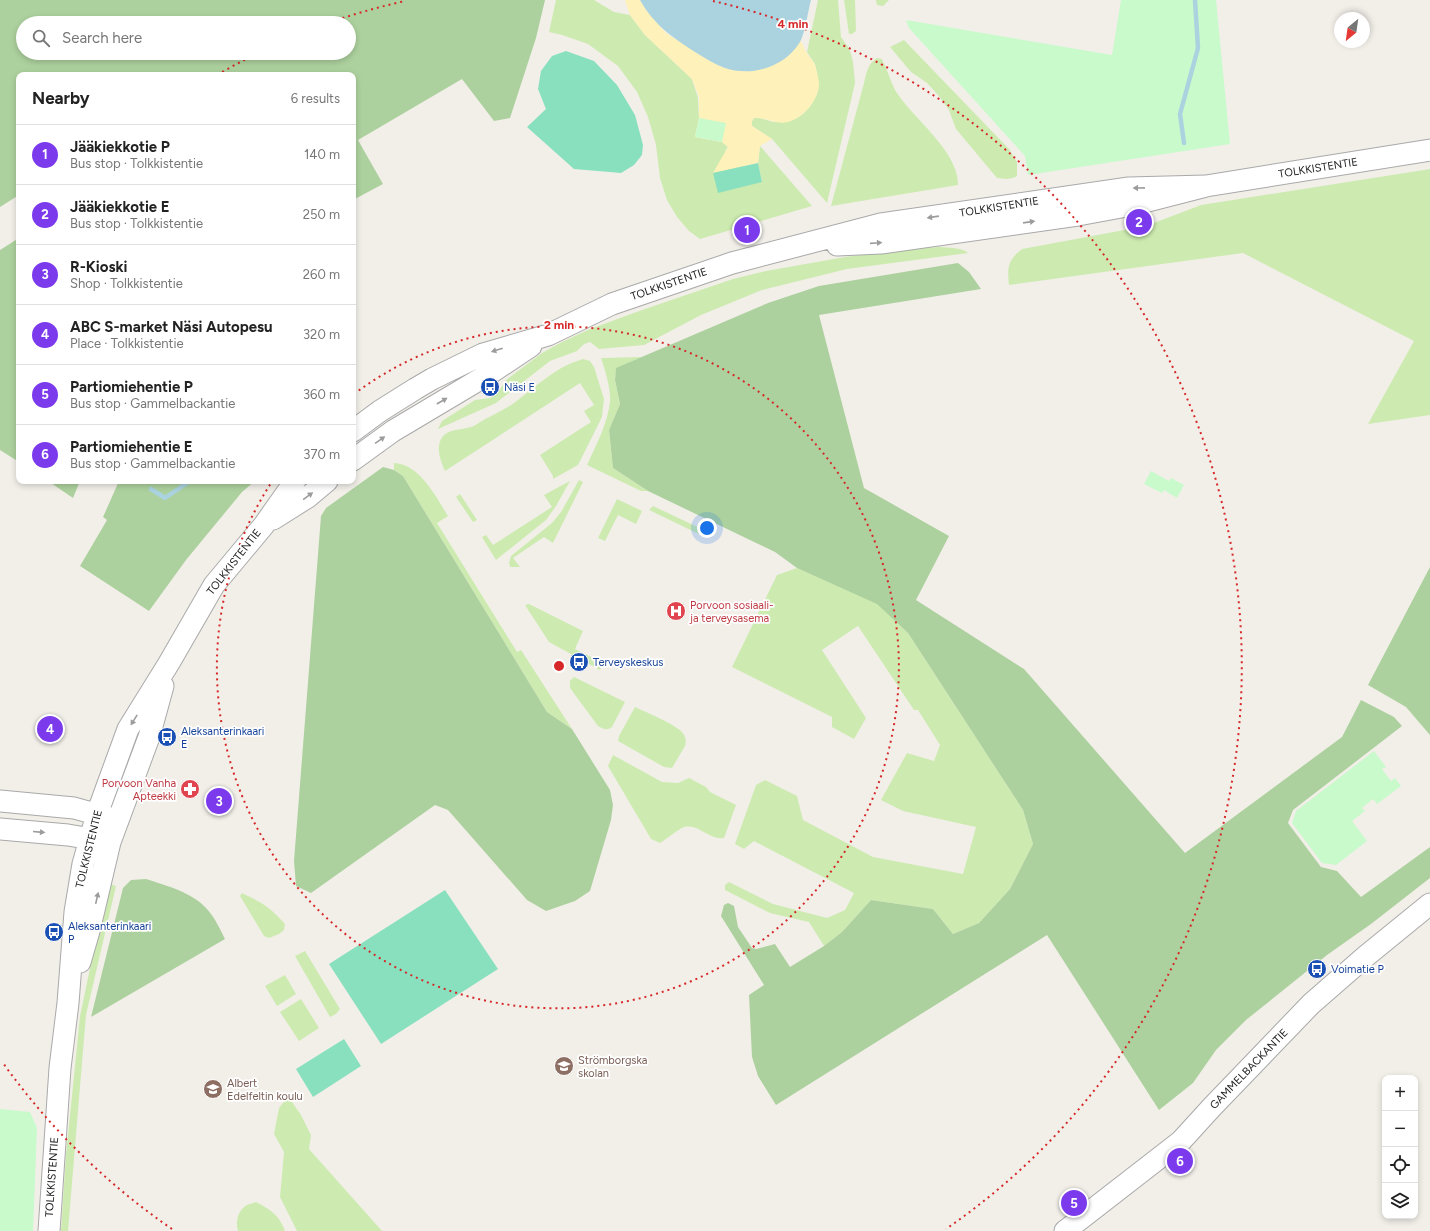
<!DOCTYPE html>
<html lang="en">
<head>
<meta charset="utf-8">
<style>
	body { margin:0; font-family:Figtree,sans-serif; background:#f6f6f6; color:#222 }
	.controls { position:absolute; right:12px; bottom:12px; display:grid; overflow:hidden; border-radius:8px; box-shadow:0 2px 6px #0003 }
	.controls button { width:36px; height:36px; display:grid; place-items:center; padding:0; border:0; border-bottom:1px solid #e0e0e0; background:#fff; color:#222; font:20px sans-serif }
	.compass { position:absolute; left:1334px; top:12px; width:36px; height:36px; border-radius:50%; background:#fff; box-shadow:0 2px 6px #0003; rotate:209deg }
	.you { position:absolute; left:707px; top:528px; width:14px; height:14px; margin:-10px; border:3px solid #fff; border-radius:50%; background:#1a73e8; box-shadow:0 0 0 6px #1a73e833 }
	.badge { display:grid; place-items:center; width:26px; height:26px; border-radius:50%; background:#7c3aed; color:#fff; font-size:13px; font-weight:700 }
	.pin { position:absolute; translate:-50% -50%; border:2px solid #fff; box-shadow:0 1px 4px #0006 }
	.list { margin:0; padding:0; list-style:none }
	h2 { display:flex; justify-content:space-between; align-items:center; height:52px; margin:0; padding:0 16px; font-size:17px }
	h2 small { font-size:13px; font-weight:400; color:#767676 }
	.list li { display:grid; grid-template-columns:26px 1fr auto; gap:12px; align-items:center; box-sizing:border-box; height:60px; padding:0 16px; border-top:1px solid #e0e0e0 }
	.list b { display:block; font-size:15px; white-space:nowrap }
	.list p { margin:0; font-size:13px; white-space:nowrap; color:#767676 }
	.list em { font-size:13px; font-style:normal; color:#767676 }
	.icon { flex:none; width:22px; height:22px; fill:none; stroke:currentColor; stroke-width:2; stroke-linecap:round; stroke-linejoin:round }
	.map { position:relative; flex:none; width:1430px; height:1231px; overflow:hidden }
	.search { position:absolute; background:#fff; box-shadow:0 2px 6px #0003; left:16px; top:16px; width:340px; height:44px; display:flex; align-items:center; gap:10px; box-sizing:border-box; padding:0 14px; border-radius:22px; color:#767676; font-size:15px }
	.panel { position:absolute; background:#fff; box-shadow:0 2px 6px #0003; left:16px; top:72px; width:340px; height:412px; border-radius:8px }
	.map>svg:first-child { display:block }
</style>
</head>
<body>
<div class="map">
<svg width="1430" height="1231" viewBox="0 0 1430 1231">
	<rect width="100%" height="100%" fill="#f2efe9"/>
	<path fill="#cdebb0" d="M556 0H594L614 12 630 15 645 35 692 79 698 98 699 118 695 137 722 142 728 147 725 151 762 182 758 163 760 146 812 206 700 239 689 231 677 217 667 200 660 178 656 145 648 117 637 92 618 66 588 44 562 35 549 32Z
		M818 0H838L841 37 848 47 851 54 853 62 855 83 827 203 772 139 752 126V121L754 118H760L773 122 797 118 804 113 811 105 819 85 815 64 807 52Z
		M844 0H855L856 31 852 34H849Z
		M876 0H889L883 6 877 5Z
		M904 40 1009 149 1017 162V176C1010 180 1004 179 997 178L956 129 949 110 938 95 927 83 911 72 890 47Z
		M877 58 882 59C887 69 890 80 895 90 912 118 959 151 958 185L831 206 864 83C866 74 868 63 877 58Z
		M1430 169V415L1368 424 1414 341 1243 253 1009 285C1007 267 1008 260 1022 249L1146 226 1201 205Z
		M940 247C949 248 961 247 968 253L847 269 762 290 701 315 644 345 599 349 590 342 584 344 577 351 550 361 496 403 438 429 442 421 475 400 490 398 497 394 506 380 542 353 562 342 590 329 642 310 733 279 766 271 845 257 908 249Z
		M642 357 616 369 615 380 620 404 609 430 613 468 648 491H641L587 465C596 445 608 423 610 401 611 389 605 370 601 358Z
		M583 359 590 361 594 367 604 399 602 417 578 465 553 479V476L540 455 591 422 584 411 594 405 580 383 445 471C440 460 435 446 443 436 452 427 467 431 477 424 489 416 503 411 514 403 537 386 555 367 583 359Z
		M394 463C420 464 436 497 448 516L437 523 517 652 521 650 572 729 547 712 403 476 394 470Z
		M579 480 583 482 553 543 544 537 513 558 520 567H510L509 563 511 556 552 523 561 512Z
		M570 481 556 506 546 520 496 560 482 537 486 535 493 545 552 507 544 495Z
		M460 494 477 520 473 522 456 497Z
		M617 499 642 511 636 524 618 515 605 541 598 538Z
		M653 506 708 532 705 537 649 510Z
		M797 568 877 603 908 633 1023 810 1033 844 1010 889 979 923 953 934 933 909 871 900 842 932 824 946 809 922 770 913 725 890V885L729 882 773 904 827 918 845 910 854 893 754 841 744 849 735 844 756 785 765 780 797 796 803 820 873 857 963 874 976 827 903 811 881 800 907 753 934 761 940 745 918 710H914L858 626 822 650 866 718 854 739 832 727V717L732 667 777 575Z
		M529 604 583 631 575 649 603 663 600 670 549 642 525 605Z
		M574 677 625 702 612 727C607 731 603 729 598 726L570 688V681Z
		M635 707C646 712 672 723 681 731 685 735 687 740 685 746L672 768 664 767 618 741 619 736Z
		M613 755 662 782 678 783 689 778 706 787 710 792 736 805 724 838C709 841 697 821 682 828 674 832 667 839 660 843L651 839 608 766Z
		M108 883 116 886 86 1015 68 1231H61L66 1155 80 1016Z
		M242 893C263 903 270 907 285 924L284 930 279 934 269 938 264 936 240 896Z
		M305 951 340 1009 336 1014 330 1017 295 956Z
		M285 975 296 994 277 1006 265 986Z
		M301 999 319 1028 299 1041 280 1012Z
		M286 1099H290L301 1115 311 1135 309 1149 382 1231H297L280 1197 284 1152 274 1134 279 1108Z
		M256 1202C270 1209 280 1216 285 1231H238C235 1222 238 1210 247 1205 249 1204 254 1203 256 1202Z"/>
	<path fill="#add19e" fill-rule="evenodd" d="M0 0H545L536 38 510 118 494 121 462 79 358 140 383 184 353 200V75H19V195L0 207ZM23 23H349V53H23Z
		M19 238V462L0 450V250Z
		M958 263 969 272 981 289 819 315 864 488 949 536 916 600 1024 669 1185 853 1342 737 1361 700 1394 717 1402 726 1293 810 1288 823 1321 867 1337 871 1361 897 1430 847V878L1371 924 1327 955 1246 1020 1216 1050 1193 1083 1159 1110 1047 935 776 1105 758 1076 752 1057 749 995 764 985 721 916 724 905 728 903 734 906 738 927 752 948 756 949 775 944 790 967 824 946 842 932 871 900 933 909 953 934 979 923 1010 889 1033 844 1023 810 908 633 877 604 797 568 775 552 648 491 613 468 609 430 620 404 615 380 616 368 768 303 819 286Z
		M383 467 394 470 403 476 547 712 572 729 610 790 613 805 611 820 590 891 575 901 546 911 527 900 448 810 435 805 311 893 296 886 294 861 321 516 326 508Z
		M48 481H80L73 498Z
		M119 481H255L242 492 186 560 149 611 80 566 107 520 103 517Z
		M1430 567V735L1406 707 1368 685Z
		M146 879C167 886 192 892 207 909 215 918 220 929 225 939L91 1017 123 888 131 880Z"/>
	<path fill="#fff1ba" d="M625 0H640L646 10 666 33 710 61 725 68 790 53 801 41C803 46 805 50 808 55 810 58 814 61 815 65 817 71 819 80 819 86 817 102 803 118 788 122 776 125 766 117 754 118L752 121V126L772 139 760 146 758 163 713 173 728 147 722 142 695 137 699 118V97L692 79 645 35 630 15Z"/>
	<path fill="#c8facc" d="M1121 0H1216L1230 144 1028 175 1025 156 909 28 906 20 1112 55Z
		M699 118 726 123 722 142 695 137Z
		M1151 471 1169 481 1171 478 1184 485 1177 498 1164 490 1162 493 1144 484Z
		M1374 751 1386 767 1382 769 1391 781 1395 778 1401 786 1377 804 1373 799 1362 808 1365 811 1352 821 1367 841 1336 865 1322 863 1292 823 1296 811Z
		M0 1109 30 1112 37 1128 33 1231H0Z"/>
	<path fill="#88e0be" d="M566 51 594 61 617 85 635 115 643 145 642 155 634 165 621 173 574 169 527 127 546 109 538 89 541 71 552 56Z
		M758 163 762 182 718 193 713 173Z
		M445 890 498 969 381 1044 329 964Z
		M344 1039 361 1066 313 1097 296 1069Z"/>
	<path fill="#aad3df" d="M640 0H811C808 11 805 33 800 42 785 67 752 77 725 68 714 64 705 58 695 52 672 37 654 25 640 0Z"/>
	<g fill="none" stroke-linecap="round" stroke-linejoin="round">
		<path stroke="#aad3df" stroke-width="4.5" d="M1184 143 1180 114 1198 48 1195 0
			M151 489 165 498 190 481"/>
		<defs>
			<path id="minor" d="M837 245 881 243 1078 215 1132 205 1206 186 1430 150
				M353 431 380 411 415 389 432 379 483 354 548 335 612 304 732 263 881 224 1129 188 1206 186
				M353 460 393 431 492 372 531 346
				M273 519 308 497 327 481
				M0 801 74 808 110 818
				M0 829 68 835 103 841
				M80 962 89 931 110 842 149 737 163 686
				M49 1231 60 1068 68 1003 75 912 83 864 97 814 128 729 169 663 214 585 264 525 295 481
				M1065 1231 1181 1141 1212 1107 1311 1004 1366 956 1430 904"/>
		</defs>
		<use href="#minor" stroke="#a9a9a9" stroke-width="23"/>
		<use href="#minor" stroke="#fff" stroke-width="21"/>
	</g>
	<defs><path id="oneway-solid" d="M-6-.8H1V-3.2L6.5 0L1 3.2V.8H-6Z"/></defs>
	<g fill="#9c9c9c">
		<use href="#oneway-solid" transform="translate(1139 188) rotate(179)"/>
		<use href="#oneway-solid" transform="translate(933 217) rotate(172)"/>
		<use href="#oneway-solid" transform="translate(1029 222) rotate(-8)"/>
		<use href="#oneway-solid" transform="translate(876 243) rotate(-4)"/>
		<use href="#oneway-solid" transform="translate(497 350) rotate(163)"/>
		<use href="#oneway-solid" transform="translate(442 401) rotate(-30)"/>
		<use href="#oneway-solid" transform="translate(380 440) rotate(-35)"/>
		<use href="#oneway-solid" transform="translate(308 496) rotate(-36)"/>
		<use href="#oneway-solid" transform="translate(134 720) rotate(122)"/>
		<use href="#oneway-solid" transform="translate(39 832) rotate(5)"/>
		<use href="#oneway-solid" transform="translate(97 898) rotate(-77)"/>
	</g>
	<g fill="none" stroke="#d62828" stroke-width="2" stroke-dasharray="2 4">
		<path d="M354 394A341 341 0 1 1 271 483"/>
		<path d="M172 1229A683 683 0 0 1 3 1063M217 75A683 683 0 0 1 254 55M331 22A683 683 0 0 1 405 1M713 1A683 683 0 0 1 946 1229"/>
	</g>
	<defs>
		<symbol id="bus-disc" viewBox="-11 -11 22 22"><circle r="9.5" fill="#1a4fb4" stroke="#fff"/><path d="M-5-6H5V4H4V6H2V4H-2V6H-4V4H-5ZM-3.5-4V0h7V-4ZM-3.5 1.2v1.5H-2V1.2ZM2 1.2v1.5H3.5V1.2Z" fill="#fff"/></symbol>
		<symbol id="hospital-disc" viewBox="-11 -11 22 22"><circle r="9.5" fill="#e0444e" stroke="#fff"/><path d="M-5-5h3v3.5h4V-5h3V5h-3V1.5h-4V5h-3Z" fill="#fff"/></symbol>
		<symbol id="pharmacy-disc" viewBox="-11 -11 22 22"><circle r="9.5" fill="#e0444e" stroke="#fff"/><path d="M-2-6h4v4h4v4h-4v4h-4v-4h-4v-4h4Z" fill="#fff"/></symbol>
		<symbol id="school-disc" viewBox="-11 -11 22 22"><circle r="9.5" fill="#8d6e63" stroke="#fff"/><path d="M0-5L7-2L0 1L-7-2ZM-4 1L0 2.5L4 1V4Q0 6-4 4Z" fill="#fff"/></symbol>
	</defs>
	<g fill-rule="evenodd">
		<use href="#bus-disc" x="479" y="376" width="22" height="22"/>
		<use href="#hospital-disc" x="665" y="600" width="22" height="22"/>
		<use href="#bus-disc" x="568" y="651" width="22" height="22"/>
		<use href="#bus-disc" x="156" y="726" width="22" height="22"/>
		<use href="#pharmacy-disc" x="179" y="778" width="22" height="22"/>
		<use href="#bus-disc" x="43" y="921" width="22" height="22"/>
		<use href="#bus-disc" x="1306" y="958" width="22" height="22"/>
		<use href="#school-disc" x="553" y="1055" width="22" height="22"/>
		<use href="#school-disc" x="202" y="1078" width="22" height="22"/>
	</g>
	<g text-anchor="middle" dominant-baseline="central" stroke-width="3.5" stroke-linejoin="round" paint-order="stroke">
		<g font-size="11" fill="#222" stroke="#fff">
			<text transform="translate(1318 168) rotate(-9)">TOLKKISTENTIE</text>
			<text transform="translate(999 207) rotate(-9)">TOLKKISTENTIE</text>
			<text transform="translate(669 284) rotate(-19)">TOLKKISTENTIE</text>
			<text transform="translate(234 562) rotate(-52)">TOLKKISTENTIE</text>
			<text transform="translate(89 849) rotate(-76)">TOLKKISTENTIE</text>
			<text transform="translate(1249 1069) rotate(-46)">GAMMELBACKANTIE</text>
			<text transform="translate(52 1177) rotate(-86)">TOLKKISTENTIE</text>
		</g>
		<g font-size="11" fill="#164399" stroke="#fff" text-anchor="start">
			<text x="504" y="387">Näsi E</text>
			<text x="593" y="662">Terveyskeskus</text>
			<text x="181" y="731">Aleksanterinkaari<tspan x="181" dy="13">E</tspan></text>
			<text x="68" y="926">Aleksanterinkaari<tspan x="68" dy="13">P</tspan></text>
			<text x="1331" y="969">Voimatie P</text>
		</g>
		<g font-size="11" fill="#be3a42" stroke="#fff" text-anchor="start">
			<text x="690" y="605">Porvoon sosiaali-<tspan x="690" dy="13">ja terveysasema</tspan></text>
			<text x="176" y="783" text-anchor="end">Porvoon Vanha<tspan x="176" dy="13">Apteekki</tspan></text>
		</g>
		<g font-size="11" fill="#785e54" stroke="#fff" text-anchor="start">
			<text x="578" y="1060">Strömborgska<tspan x="578" dy="13">skolan</tspan></text>
			<text x="227" y="1083">Albert<tspan x="227" dy="13">Edelfeltin koulu</tspan></text>
		</g>
	</g>
	<circle cx="559" cy="666" r="6" fill="#d62828" stroke="#fff" stroke-width="2"/>
	<g font-size="12" text-anchor="middle" font-weight="bold" fill="#d62828" stroke="#fff" stroke-width="3.5" stroke-linejoin="round" paint-order="stroke">
		<text x="793" y="28">4 min</text>
		<text x="559" y="329">2 min</text>
	</g>
</svg>
<div class="controls">
<button>+</button>
<button>−</button>
<button><svg class="icon" aria-label="locate" viewBox="0 0 24 24"><circle cx="12" cy="12" r="6"/><path d="M12 2v4M12 18v4M2 12h4M18 12h4"/></svg></button>
<button><svg class="icon" aria-label="layers" viewBox="0 0 24 24"><path d="M12 4l9 5-9 5-9-5zM3 14l9 5 9-5"/></svg></button>
</div>
<svg class="compass" viewBox="-18 -18 36 36"><path d="M0-13l5 13h-10z" fill="#e53935"/><path d="M0 13l5-13h-10z" fill="#767676"/></svg>
<div class="you"></div>
<div class="pin badge" style="left:747px;top:230px">1</div>
<div class="pin badge" style="left:1139px;top:222px">2</div>
<div class="pin badge" style="left:219px;top:801px">3</div>
<div class="pin badge" style="left:50px;top:729px">4</div>
<div class="pin badge" style="left:1074px;top:1203px">5</div>
<div class="pin badge" style="left:1180px;top:1161px">6</div>
<div class="search"><svg class="icon" aria-label="search" viewBox="0 0 24 24"><circle cx="10" cy="10" r="6"/><path d="M15 15l6 6"/></svg>Search here</div>
<section class="panel">
<h2>Nearby<small>6 results</small></h2>
<ul class="list">
<li><span class="badge">1</span><div><b>Jääkiekkotie P</b><p>Bus stop · Tolkkistentie</p></div><em>140 m</em></li>
<li><span class="badge">2</span><div><b>Jääkiekkotie E</b><p>Bus stop · Tolkkistentie</p></div><em>250 m</em></li>
<li><span class="badge">3</span><div><b>R-Kioski</b><p>Shop · Tolkkistentie</p></div><em>260 m</em></li>
<li><span class="badge">4</span><div><b>ABC S-market Näsi Autopesu</b><p>Place · Tolkkistentie</p></div><em>320 m</em></li>
<li><span class="badge">5</span><div><b>Partiomiehentie P</b><p>Bus stop · Gammelbackantie</p></div><em>360 m</em></li>
<li><span class="badge">6</span><div><b>Partiomiehentie E</b><p>Bus stop · Gammelbackantie</p></div><em>370 m</em></li>
</ul>
</section>
</div>
</body>
</html>
